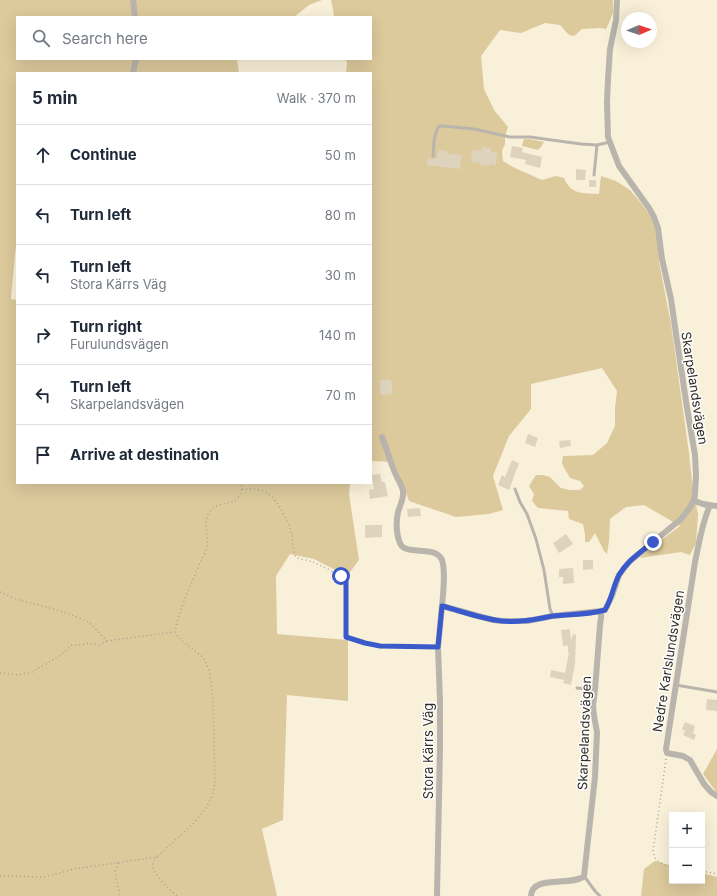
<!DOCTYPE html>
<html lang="en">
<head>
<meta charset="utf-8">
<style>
	body { margin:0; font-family:Inter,sans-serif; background:#f2f2f3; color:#1f2937 }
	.controls { position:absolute; right:12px; bottom:12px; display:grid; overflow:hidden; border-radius:0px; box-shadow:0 4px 16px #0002 }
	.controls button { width:36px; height:36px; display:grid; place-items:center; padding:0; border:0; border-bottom:1px solid #e0e1e3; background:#fff; color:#1f2937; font:20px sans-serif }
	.compass { position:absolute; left:621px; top:12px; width:36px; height:36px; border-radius:50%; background:#fff; box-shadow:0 4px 16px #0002; rotate:88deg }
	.stop { position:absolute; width:12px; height:12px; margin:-9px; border:3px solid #3a59ca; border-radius:50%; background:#fff }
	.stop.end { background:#3a59ca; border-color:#fff; box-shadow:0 1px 4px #0008 }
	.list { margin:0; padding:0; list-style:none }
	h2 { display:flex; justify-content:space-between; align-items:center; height:52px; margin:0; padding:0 16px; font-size:17px }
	h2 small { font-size:13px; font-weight:400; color:#747a83 }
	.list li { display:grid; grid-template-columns:26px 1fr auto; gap:12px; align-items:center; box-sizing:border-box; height:60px; padding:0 16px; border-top:1px solid #e0e1e3 }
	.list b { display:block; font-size:15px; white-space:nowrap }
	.list p { margin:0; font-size:13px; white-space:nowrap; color:#747a83 }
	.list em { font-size:13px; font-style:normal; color:#747a83 }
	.icon { flex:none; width:22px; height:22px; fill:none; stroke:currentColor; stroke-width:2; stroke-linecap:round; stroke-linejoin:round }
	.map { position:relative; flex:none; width:717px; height:896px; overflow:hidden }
	.search { position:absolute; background:#fff; box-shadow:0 4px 16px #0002; left:16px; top:16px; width:356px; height:44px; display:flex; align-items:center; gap:10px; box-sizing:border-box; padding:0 14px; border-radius:0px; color:#747a83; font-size:15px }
	.panel { position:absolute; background:#fff; box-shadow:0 4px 16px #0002; left:16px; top:72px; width:356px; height:412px; border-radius:0px }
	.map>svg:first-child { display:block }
</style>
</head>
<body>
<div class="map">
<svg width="717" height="896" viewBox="0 0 717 896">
	<rect width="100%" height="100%" fill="#f9f0d9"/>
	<path fill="#dcc99c" d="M0 0H322L309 5 294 17H17V59H237L239 73H17V240L15 254 11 299 17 300V483H350L349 494 359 560 347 576 314 559 290 554 276 576 277 634 348 640V701L287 695 283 820 262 829 277 896H0Z
		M331 0H613V13L606 29 601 28 582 29 574 36 569 35 560 25 545 23 521 33 500 30 481 56 484 89 494 110 508 127 505 136V144L502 151 503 161 515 168 542 180 556 176 564 178C571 195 583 193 599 194L601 176 616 181 630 190 642 204 652 219 658 235 659 262 671 324 689 453 693 490 698 514 696 543 690 555 681 552 640 558 644 553 680 526 644 505 626 507 610 519 609 541 607 554 604 551 595 533 589 542H585V534L583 524 569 519 568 511 538 508 532 501 534 494 529 486 536 475H542L550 477 561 488 570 490H580L584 486 580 481 570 478 562 464 563 456 593 455 607 443 615 426V408L617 391 602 368 531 384V409L509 436 493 476 503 510 489 514 456 517 409 501 394 462 371 461V73H344H346L347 62 345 59H371V17H334L333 9Z
		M524 139H529L544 142 540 148 538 150 522 146Z
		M717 749V793L703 774Z
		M655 861 672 866V881H702V873L717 877V896H641L644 869Z"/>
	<path fill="#ded4be" d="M512 146 523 148 522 152 542 157 540 168 525 164 526 160 510 157Z
		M482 147 491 148V152H497L496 165 490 164V166L480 165 481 163 471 162 472 150 481 151Z
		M438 150 447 151V154L462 155 460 169 427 165 428 158 432 159 437 158Z
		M576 169 586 170 585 180H576Z
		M589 180H596V187H589Z
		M391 379 393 394 381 395 379 381Z
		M528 434 538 438 535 447 525 443Z
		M570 440 571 446 560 448 559 441Z
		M512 460 519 463 509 490 498 485 502 475 505 477Z
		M380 474 382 482H385L388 496 370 499 369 490 374 489 372 475Z
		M420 508 421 516 408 517 407 509Z
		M365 525H382V537L365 538Z
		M566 534 573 544 559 553 553 543Z
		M583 560H593V569L583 570Z
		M573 568 574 583 563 584V577H559V569Z
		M570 629 571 641 573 634 576 635 575 664 571 685 563 683 564 680 550 677 551 670 565 673 569 652H568V645H571L563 646 561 630Z
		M707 699 717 700V711L706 710Z
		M685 722 695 726 693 733 696 735 694 740 683 735 685 731 682 729Z"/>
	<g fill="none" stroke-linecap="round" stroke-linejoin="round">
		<path stroke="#aaa392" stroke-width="1.5" stroke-dasharray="1 3" stroke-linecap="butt" d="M242 489C265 488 272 493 283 513 287 520 291 528 292 536 293 541 293 554 296 557 301 560 308 560 313 562 324 567 337 573 346 580V637L365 643 380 646 432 647
			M0 592 16 599 54 609 72 615 89 622 107 641 174 632
			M0 673 17 675 32 672 61 655 72 645H81L89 643 99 645 107 641
			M666 759 653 851C655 863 662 864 672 866
			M157 857C155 859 154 860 153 862 150 873 170 889 177 896
			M118 863 115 872 120 896
			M702 871 717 874
			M0 876 45 877 74 869 157 857 193 824 206 808 212 796 215 784 213 697 209 670 203 657 182 641 178 637 175 632C179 609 191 585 200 563 202 558 206 552 207 546 209 535 203 523 209 513 219 497 242 511 242 483"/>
		<path stroke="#b9b5ac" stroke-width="3" d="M433 156C434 146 433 135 439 126H443L474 129 510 137H530L581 144 597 145 610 142
			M594 175 597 145
			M515 489 520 502 527 514 536 539 544 570 550 609 553 616
			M676 685 717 692
			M577 688 595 690
			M584 876 595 891 600 896"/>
		<path stroke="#b9b5ac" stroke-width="6" d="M133 0 135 17
			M133 73 136 59
			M382 437C387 449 390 462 396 475 398 480 402 485 403 491 404 499 400 505 398 512 396 521 396 534 400 543 405 557 435 544 442 560 446 571 443 595 442 606L493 620 502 621H527L553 616 601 611
			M694 500C701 505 708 505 717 506
			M710 505C702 523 699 543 695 562L666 749 667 753 683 756 690 760 704 784 711 792 717 796
			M437 896 440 747V701L438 647 442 606
			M531 896C532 874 572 887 584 876L595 777 597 732 594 716 593 706 595 690 600 625 601 618V611L605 610 612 596 619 575 629 562 681 519 689 509 694 500 695 494 696 475 695 455 687 408 677 341 671 299 662 259 658 228 654 217 649 208 619 166 608 137 607 103 608 79 610 49 616 20 617 0"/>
	</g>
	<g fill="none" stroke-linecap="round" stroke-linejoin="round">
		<path stroke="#3a59ca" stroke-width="5" d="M341 576 346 580V637L365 643 380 646 438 647 442 606C461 611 482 619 502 621 520 623 536 619 553 616 570 614 588 615 605 610 612 599 613 586 619 575 627 561 641 552 653 542"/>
	</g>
	<g text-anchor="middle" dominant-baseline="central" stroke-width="3" stroke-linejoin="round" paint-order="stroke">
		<g font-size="13" fill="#302c24" stroke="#fefefe">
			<text transform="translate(695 388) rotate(81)">Skarpelandsvägen</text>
			<text transform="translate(668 661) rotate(-81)">Nedre Karlslundsvägen</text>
			<text transform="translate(584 733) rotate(-88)">Skarpelandsvägen</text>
			<text transform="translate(428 751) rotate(-90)">Stora Kärrs Väg</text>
		</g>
	</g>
</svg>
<div class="controls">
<button>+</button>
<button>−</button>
</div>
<svg class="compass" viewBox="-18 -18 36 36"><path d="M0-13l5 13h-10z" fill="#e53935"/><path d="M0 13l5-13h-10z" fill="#747a83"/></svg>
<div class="stop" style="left:341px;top:576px"></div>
<div class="stop end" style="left:653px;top:542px"></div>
<div class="search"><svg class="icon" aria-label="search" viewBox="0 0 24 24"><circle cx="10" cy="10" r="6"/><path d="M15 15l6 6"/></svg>Search here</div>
<section class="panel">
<h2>5 min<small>Walk · 370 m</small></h2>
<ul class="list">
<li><svg class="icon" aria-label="ahead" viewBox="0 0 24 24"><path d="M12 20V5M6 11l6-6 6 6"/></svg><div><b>Continue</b></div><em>50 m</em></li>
<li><svg class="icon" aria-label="left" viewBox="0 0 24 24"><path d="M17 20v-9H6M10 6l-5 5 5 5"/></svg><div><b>Turn left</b></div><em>80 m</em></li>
<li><svg class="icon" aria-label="left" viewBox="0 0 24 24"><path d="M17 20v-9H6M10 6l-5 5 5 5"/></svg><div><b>Turn left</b><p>Stora Kärrs Väg</p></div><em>30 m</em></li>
<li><svg class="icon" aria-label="right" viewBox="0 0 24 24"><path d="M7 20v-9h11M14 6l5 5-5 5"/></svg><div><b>Turn right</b><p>Furulundsvägen</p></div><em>140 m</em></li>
<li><svg class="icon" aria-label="left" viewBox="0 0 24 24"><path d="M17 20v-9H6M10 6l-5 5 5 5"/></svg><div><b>Turn left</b><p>Skarpelandsvägen</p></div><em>70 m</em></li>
<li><svg class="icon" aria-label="arrive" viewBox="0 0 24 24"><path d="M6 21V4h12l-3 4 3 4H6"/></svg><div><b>Arrive at destination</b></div></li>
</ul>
</section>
</div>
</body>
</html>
